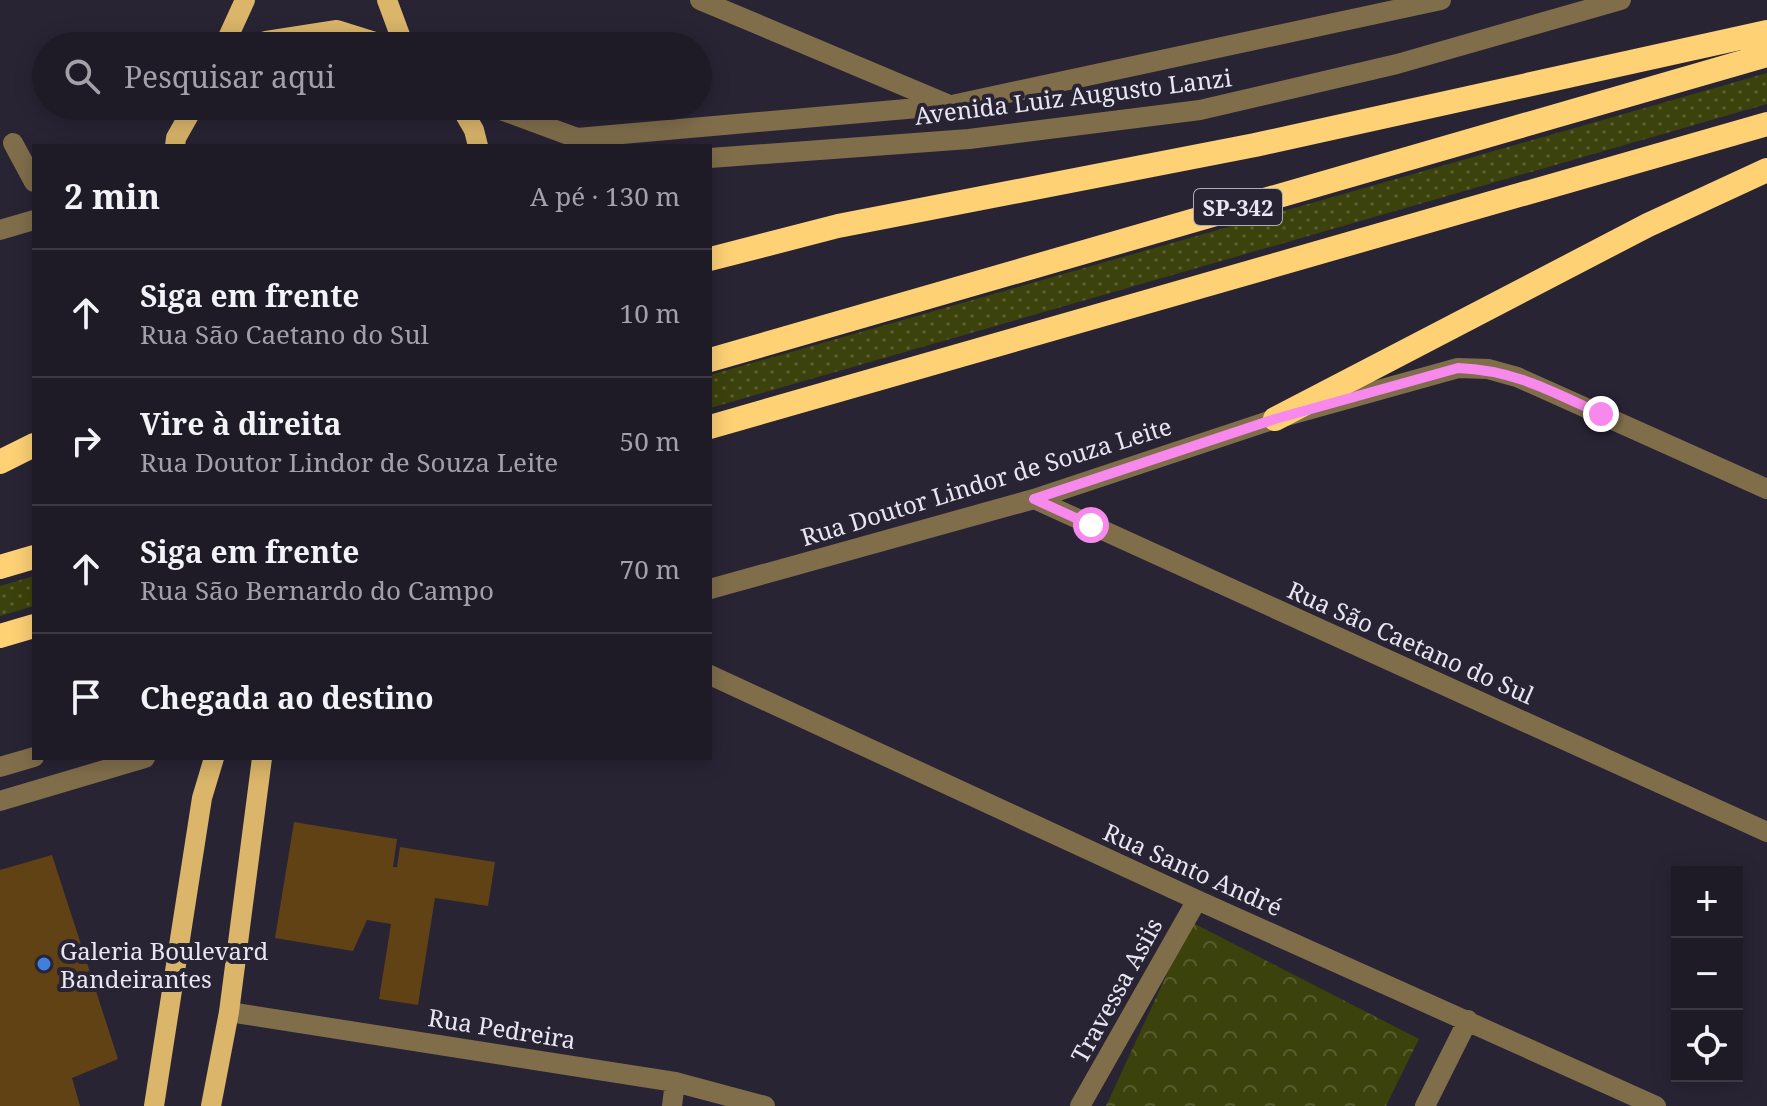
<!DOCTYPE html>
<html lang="pt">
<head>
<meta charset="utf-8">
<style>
	body { margin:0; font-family:"Noto Serif",serif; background:#2b2833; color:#f1f3f6 }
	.controls { position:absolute; right:24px; bottom:24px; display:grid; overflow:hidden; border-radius:0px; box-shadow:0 4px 20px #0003 }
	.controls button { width:72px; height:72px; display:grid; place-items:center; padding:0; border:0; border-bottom:2px solid #3c3944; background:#1e1b27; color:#f1f3f6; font:40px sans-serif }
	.stop { position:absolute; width:24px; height:24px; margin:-18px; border:6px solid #f788ec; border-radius:50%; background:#fff }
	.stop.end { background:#f788ec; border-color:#fff; box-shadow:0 2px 8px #0008 }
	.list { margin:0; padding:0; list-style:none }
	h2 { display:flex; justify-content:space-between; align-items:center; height:104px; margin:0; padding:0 32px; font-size:34px }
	h2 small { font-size:26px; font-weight:400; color:#a1a1a7 }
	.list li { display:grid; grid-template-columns:52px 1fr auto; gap:24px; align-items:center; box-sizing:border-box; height:128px; padding:0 32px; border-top:2px solid #3c3944 }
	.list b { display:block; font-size:30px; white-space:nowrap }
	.list p { margin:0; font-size:26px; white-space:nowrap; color:#a1a1a7 }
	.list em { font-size:26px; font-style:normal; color:#a1a1a7 }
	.icon { flex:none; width:44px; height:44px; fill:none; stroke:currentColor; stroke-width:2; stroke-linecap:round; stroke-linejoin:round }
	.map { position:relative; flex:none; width:1767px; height:1106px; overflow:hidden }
	.search { position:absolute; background:#1e1b27; box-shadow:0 4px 20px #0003; left:32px; top:32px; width:680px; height:88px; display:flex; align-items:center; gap:20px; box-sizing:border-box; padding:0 28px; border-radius:44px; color:#a1a1a7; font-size:30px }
	.panel { position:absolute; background:#1e1b27; box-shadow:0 4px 20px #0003; left:32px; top:144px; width:680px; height:616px; border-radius:0px }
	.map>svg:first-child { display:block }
</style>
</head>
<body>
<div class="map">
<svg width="1767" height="1106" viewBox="0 0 1767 1106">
	<defs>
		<pattern id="grass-dots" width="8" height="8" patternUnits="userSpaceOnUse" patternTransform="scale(2)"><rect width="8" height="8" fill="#3c420b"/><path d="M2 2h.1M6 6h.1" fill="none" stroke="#585d2f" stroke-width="1.8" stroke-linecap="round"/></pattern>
		<pattern id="park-crowns" width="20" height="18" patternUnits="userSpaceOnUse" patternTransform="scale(2)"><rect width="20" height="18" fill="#3c420b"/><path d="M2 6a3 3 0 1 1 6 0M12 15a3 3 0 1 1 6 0" fill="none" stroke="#585d2f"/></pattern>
	</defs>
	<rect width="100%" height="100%" fill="#282434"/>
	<path fill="url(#grass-dots)" d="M1767 73V104L710 408V375Z
		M34 576V606L0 616V586Z"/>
	<path fill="url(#park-crowns)" d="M1191 922 1419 1039 1386 1106H1106Z"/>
	<path fill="#604215" d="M294 822 397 839 393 867H397L400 847 495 862 488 906 435 898 418 1005 379 999 391 924 367 920 353 951 275 938Z
		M52 855 118 1059 72 1078 80 1106H0V870Z"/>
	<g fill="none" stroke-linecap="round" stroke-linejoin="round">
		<path stroke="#806e4b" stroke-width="20" d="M700 0 947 104
			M490 106 577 138 952 105 1441 0
			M13 143 34 182
			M710 158 969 139 1200 110 1397 64 1621 0
			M0 230 34 220
			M1034 499 1767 832
			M710 589 1034 499 1275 419 1458 368 1488 369 1517 377 1767 489
			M710 675 1197 900 1656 1106
			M0 767 34 757
			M0 801 145 758
			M229 1012 675 1082 765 1106
			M672 1106 675 1082
			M1080 1106 1197 900
			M1425 1106 1468 1020"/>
		<path stroke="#dab56a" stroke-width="20" d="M387 0 404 46
			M224 46 245 0
			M260 46 266 41 337 30 388 46
			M460 106 474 130 478 146
			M175 146 176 138 194 106
			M154 1106 202 798 214 758
			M211 1106 229 1012 262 758"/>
		<path stroke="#fed175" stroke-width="24" d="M710 259 838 226 1255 145 1767 32
			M710 360 1767 55
			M1275 419 1648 225 1767 170
			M710 427 1767 124
			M0 462 34 445
			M0 567 34 557
			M0 636 34 626"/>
	</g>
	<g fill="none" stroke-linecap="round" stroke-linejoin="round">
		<path stroke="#f788ec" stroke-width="10" d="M1091 525 1034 499 1275 419 1458 368C1514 370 1551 391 1601 414"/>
	</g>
	<circle fill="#3f7fe0" stroke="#282434" stroke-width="3" cx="44" cy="964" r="8"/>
	<g text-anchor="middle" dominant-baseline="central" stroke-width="8" stroke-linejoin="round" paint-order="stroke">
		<rect fill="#282434" stroke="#aeacb8" stroke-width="2" x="1194" y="189" width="88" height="36" rx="6"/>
		<g font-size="22" font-weight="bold" fill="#e8e6f0">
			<text x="1238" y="207">SP-342</text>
		</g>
		<g font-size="24" fill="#e8e6f0" stroke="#282434">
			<text transform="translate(1073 96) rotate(-7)">Avenida Luiz Augusto Lanzi</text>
			<text transform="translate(986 481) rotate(-17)">Rua Doutor Lindor de Souza Leite</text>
			<text transform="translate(1411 642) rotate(24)">Rua São Caetano do Sul</text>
			<text transform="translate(1193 869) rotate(24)">Rua Santo André</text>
			<text transform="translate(1116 990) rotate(-61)">Travessa Asiis</text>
			<text transform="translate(502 1028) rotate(9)">Rua Pedreira</text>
		</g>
		<g font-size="24" fill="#e8e6f0" stroke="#282434" text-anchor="start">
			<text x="60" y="950">Galeria Boulevard<tspan x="60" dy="28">Bandeirantes</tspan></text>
		</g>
	</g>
</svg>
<div class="controls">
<button>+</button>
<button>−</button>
<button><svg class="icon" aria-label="locate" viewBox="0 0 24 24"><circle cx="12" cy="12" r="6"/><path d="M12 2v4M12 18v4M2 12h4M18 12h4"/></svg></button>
</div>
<div class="stop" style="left:1091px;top:525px"></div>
<div class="stop end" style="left:1601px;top:414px"></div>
<div class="search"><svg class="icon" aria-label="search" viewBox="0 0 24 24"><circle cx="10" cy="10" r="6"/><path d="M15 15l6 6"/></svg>Pesquisar aqui</div>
<section class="panel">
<h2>2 min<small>A pé · 130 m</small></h2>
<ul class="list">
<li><svg class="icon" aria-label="ahead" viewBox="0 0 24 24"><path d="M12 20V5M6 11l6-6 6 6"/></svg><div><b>Siga em frente</b><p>Rua São Caetano do Sul</p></div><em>10 m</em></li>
<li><svg class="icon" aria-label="right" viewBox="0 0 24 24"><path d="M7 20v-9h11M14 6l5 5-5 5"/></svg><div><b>Vire à direita</b><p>Rua Doutor Lindor de Souza Leite</p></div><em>50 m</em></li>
<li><svg class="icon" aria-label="ahead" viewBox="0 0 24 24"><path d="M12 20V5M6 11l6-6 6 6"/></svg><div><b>Siga em frente</b><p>Rua São Bernardo do Campo</p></div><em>70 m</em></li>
<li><svg class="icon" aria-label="arrive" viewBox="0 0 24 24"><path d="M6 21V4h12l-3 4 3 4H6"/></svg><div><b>Chegada ao destino</b></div></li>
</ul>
</section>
</div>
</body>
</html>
